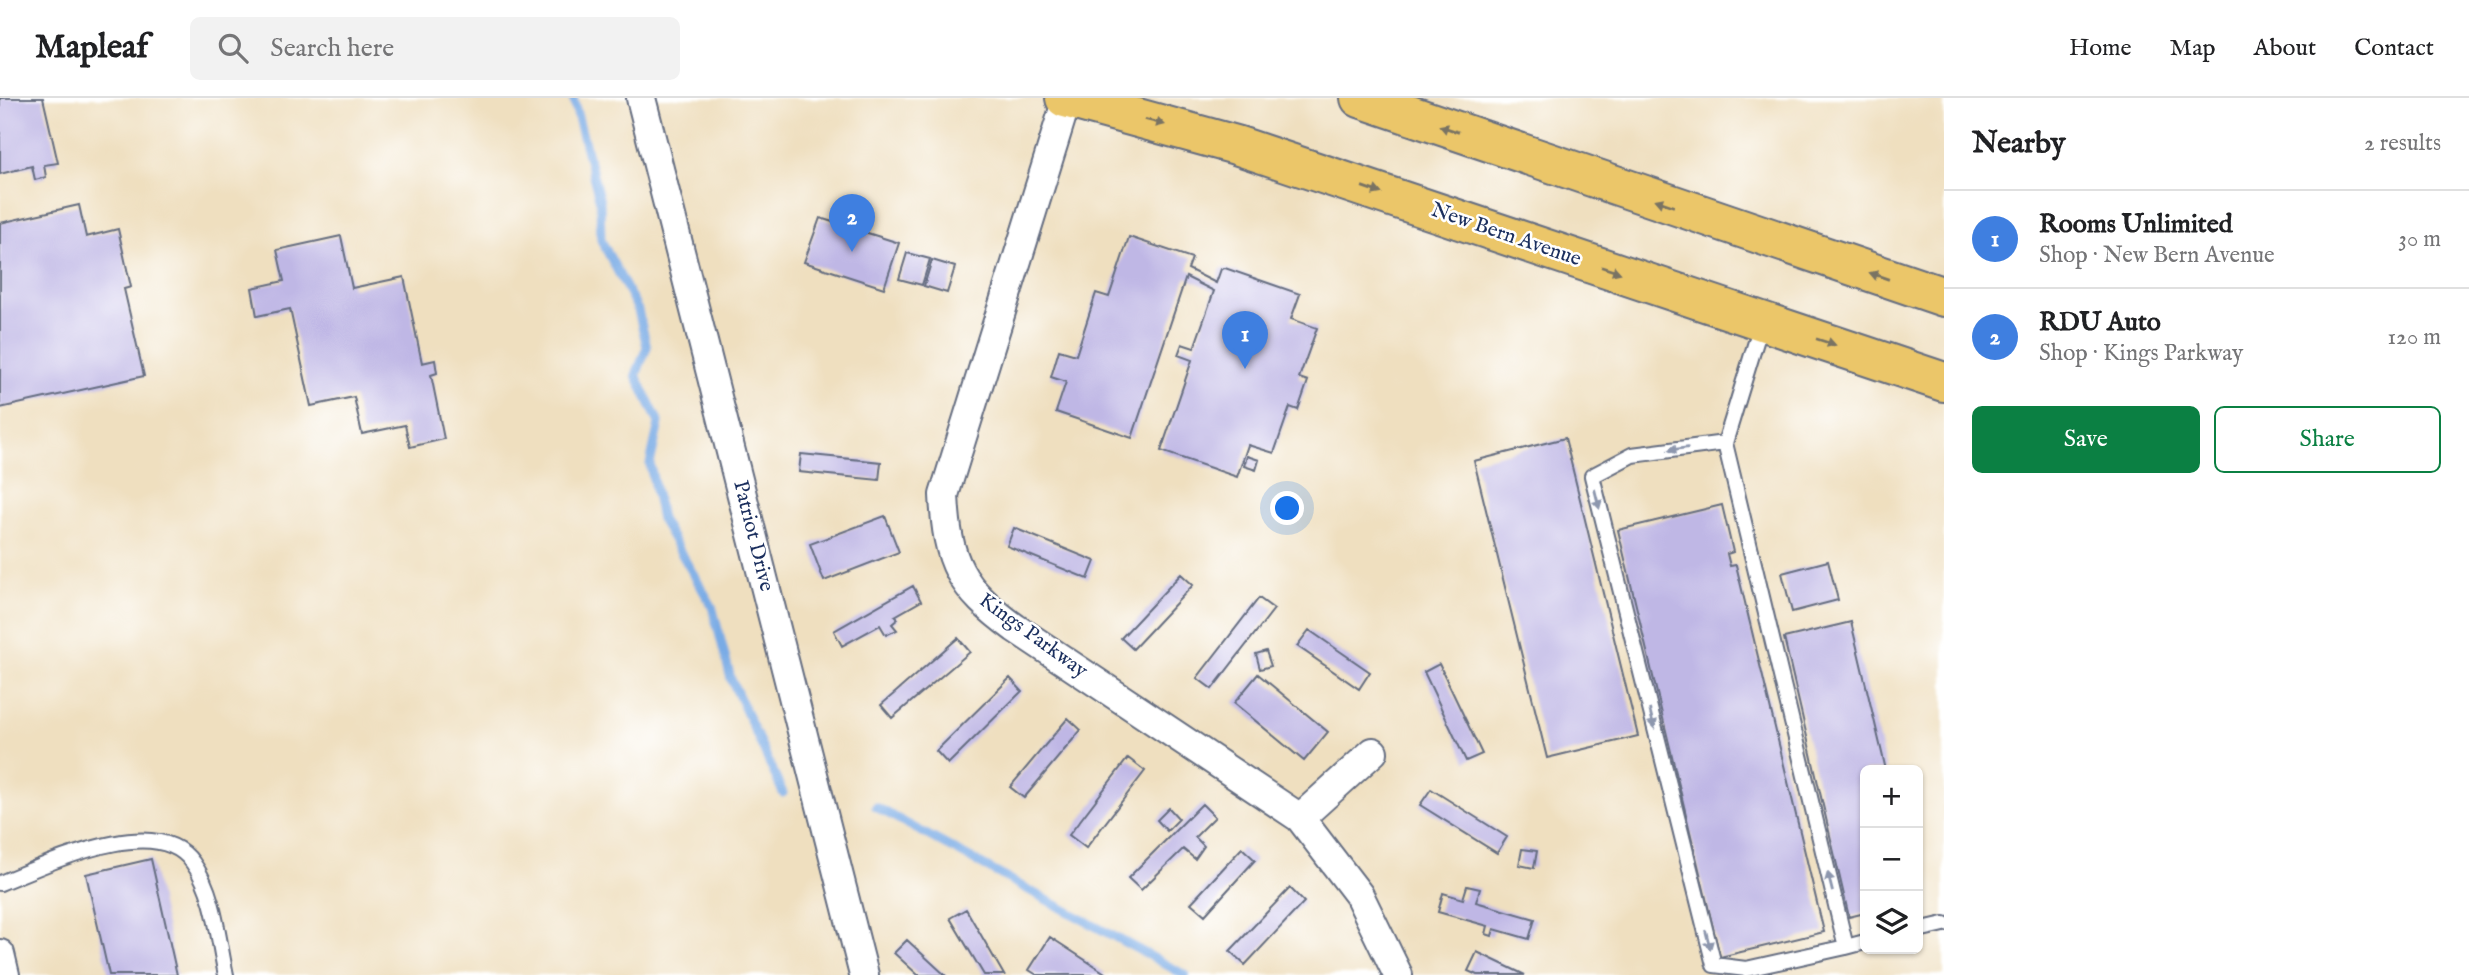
<!DOCTYPE html>
<html lang="en">
<head>
<meta charset="utf-8">
<style>
	body { margin:0; font-family:"IM FELL English",serif; background:#f2f2f2; color:#202124 }
	.controls { position:absolute; right:21px; bottom:21px; display:grid; overflow:hidden; border-radius:10px; box-shadow:0 2px 5px #0004 }
	.controls button { width:63px; height:63px; display:grid; place-items:center; padding:0; border:0; border-bottom:2px solid #e0e0e0; background:#fff; color:#202124; font:35px sans-serif }
	.you { position:absolute; left:1288px; top:411px; width:24px; height:24px; margin:-18px; border:5px solid #fff; border-radius:50%; background:#1a73e8; box-shadow:0 0 0 10px #1a73e833 }
	.badge { display:grid; place-items:center; width:46px; height:46px; border-radius:50%; background:#0b8043; color:#fff; font-size:23px; font-weight:700 }
	.pin { position:absolute; translate:-50% -58px; filter:drop-shadow(0 2px 4px #0008) }
	.pin::after { content:''; position:absolute; top:37px; width:24px; height:21px; background:inherit; clip-path:polygon(0 0,100% 0,50% 100%) }
	.list { margin:0; padding:0; list-style:none }
	h2 { display:flex; justify-content:space-between; align-items:center; height:91px; margin:0; padding:0 28px; font-size:30px }
	h2 small { font-size:23px; font-weight:400; color:#757577 }
	.list li { display:grid; grid-template-columns:46px 1fr auto; gap:21px; align-items:center; box-sizing:border-box; height:98px; padding:0 28px; border-top:2px solid #e0e0e0 }
	.list b { display:block; font-size:26px; white-space:nowrap }
	.list p { margin:0; font-size:23px; white-space:nowrap; color:#757577 }
	.list em { font-size:23px; font-style:normal; color:#757577 }
	.actions { display:flex; gap:14px; padding:21px 28px }
	.actions a { flex:1; padding:16px 0; border:2px solid #0b8043; border-radius:10px; text-align:center; font-size:24px; color:#0b8043 }
	.actions .main { background:#0b8043; color:#fff }
	.icon { flex:none; width:38px; height:38px; fill:none; stroke:currentColor; stroke-width:2; stroke-linecap:round; stroke-linejoin:round }
	.map { position:relative; flex:none; width:1944px; height:877px; overflow:hidden }
	header { display:flex; align-items:center; gap:42px; box-sizing:border-box; height:98px; padding:0 35px; background:#fff; border-bottom:2px solid #e0e0e0 }
	header strong { font-size:33px }
	nav { display:flex; gap:38px; margin-inline-start:auto; font-size:24px }
	.search { width:490px; height:63px; background:#f2f2f2; display:flex; align-items:center; gap:18px; box-sizing:border-box; padding:0 24px; border-radius:10px; color:#757577; font-size:26px }
	main { display:flex }
	aside { flex:1; background:#fff }
	.map>svg:first-child { display:block }
</style>
</head>
<body>
<header>
<strong>Mapleaf</strong>
<div class="search"><svg class="icon" aria-label="search" viewBox="0 0 24 24"><circle cx="10" cy="10" r="6"/><path d="M15 15l6 6"/></svg>Search here</div>
<nav><a>Home</a><a>Map</a><a>About</a><a>Contact</a></nav>
</header>
<main>
<div class="map">
<svg width="1944" height="877" viewBox="0 0 1944 877">
	<rect width="100%" height="100%" fill="#fff"/>
	<filter id="ink" filterUnits="userSpaceOnUse"><feTurbulence type="fractalNoise" baseFrequency=".0143" numOctaves="2"/><feDisplacementMap in="SourceGraphic" scale="14" xChannelSelector="R" yChannelSelector="G"/><feConvolveMatrix kernelMatrix="1 2 1 2 8 2 1 2 1" color-interpolation-filters="sRGB"/></filter>
	<filter id="wash" filterUnits="userSpaceOnUse"><feTurbulence type="fractalNoise" baseFrequency=".00686" numOctaves="4" result="noise"/><feDisplacementMap in="SourceGraphic" scale="28" xChannelSelector="R" yChannelSelector="G"/><feGaussianBlur stdDeviation="1.57" result="paint"/><feColorMatrix in="noise" values="0 0 0 0 0 0 0 0 0 0 0 0 0 0 0 0 0 1.4 0 .05"/><feComposite in="paint" operator="in"/></filter>
	<g filter="url(#wash)">
		<rect width="100%" height="100%" fill="#efdfbf"/>
		<g fill="none" stroke-linecap="round" stroke-linejoin="round">
			<path stroke="#79abe5" stroke-width="9" d="M573 0 600 104 601 142 638 212 647 249 636 277 659 325 650 366 661 421 712 508 731 581 783 695
				M876 709 1185 877"/>
		</g>
		<g id="blocks">
			<path fill="#bfb7e5" d="M0 0H43L58 65 44 67 46 79 35 82 32 68 0 76Z
				M79 107 86 139 118 131 131 189 124 191 144 278 0 310V125Z
				M820 120 899 145 884 190 804 164Z
				M341 138 352 190 404 179 422 265 435 262 437 275 431 277 444 341 410 349 405 327 362 336 354 299 311 308 290 211 257 218 252 190 284 183 277 152Z
				M1129 139 1192 160 1188 171 1216 185 1221 171 1225 170 1300 196 1291 221 1317 230 1299 280 1308 283 1298 312 1290 309 1274 355 1248 347 1237 379 1161 353 1192 262 1178 257 1182 246 1194 250 1214 193 1186 179 1132 340 1056 314 1066 284 1051 279 1059 252 1076 257 1096 195 1109 199Z
				M907 155 930 161 922 187 899 181Z
				M932 162 955 169 947 195 924 188Z
				M1565 340 1638 638 1547 660 1474 363Z
				M801 356 881 364 879 382 799 374Z
				M1247 358 1259 362 1256 372 1244 368Z
				M1722 407 1733 454 1727 456 1730 468 1736 467 1824 834 1720 859 1618 432Z
				M885 418 899 454 824 483 810 446Z
				M1014 430 1095 463 1088 481 1007 448Z
				M1828 463 1838 502 1792 514 1782 475Z
				M1181 476 1193 487 1133 551 1121 540Z
				M913 488 921 503 895 518 898 521 892 526 897 532 886 537 880 527 842 548 834 533Z
				M1259 500 1274 511 1212 591 1197 580Z
				M1851 524 1886 672H1865V815L1849 819 1784 540Z
				M1309 532 1370 574 1359 591 1297 548Z
				M958 540 970 554 892 620 881 607Z
				M1266 553 1271 568 1260 571 1256 556Z
				M1439 566 1482 656 1466 663 1424 574Z
				M1258 576 1328 634 1304 663 1234 605Z
				M1010 580 1022 593 948 666 936 653Z
				M1068 620 1081 632 1024 700 1010 689Z
				M1128 660 1145 673 1086 750 1069 737Z
				M1431 691 1507 739 1497 755 1420 707Z
				M1202 706 1215 719 1195 739 1204 748 1195 761 1183 751 1141 792 1128 780Z
				M1169 710 1179 721 1167 733 1157 722Z
				M1242 750 1255 762 1205 817 1191 805Z
				M1522 751 1537 753 1534 770 1519 767Z
				M151 761 177 877H109L86 776Z
				M1467 788 1480 791 1476 804 1535 821 1529 841 1494 831 1492 838 1486 836 1488 828 1438 814 1443 795 1463 801Z
				M1290 790 1304 804 1245 867 1230 853Z
				M966 811 1004 877H984L950 820Z
				M1050 839 1105 875 1103 877H1037L1029 872Z
				M907 842 945 877H918L894 855Z
				M1477 854 1525 877H1477L1468 873Z"/>
		</g>
	</g>
	<g filter="url(#ink)">
		<use href="#blocks" fill-opacity="0" stroke="#656d80" stroke-width="2"/>
		<g fill="none" stroke-linecap="round" stroke-linejoin="round">
			<defs>
				<path id="lane" d="M1725 345 1632 357 1592 378 1714 867 1746 871 1846 849 1725 345 1762 224
					M0 785C46 767 157 712 193 765 215 795 218 841 226 877
					M1918 832 1944 826
					M1846 849 1865 844"/>
				<path id="street" d="M641 0 864 877
					M1067 1 944 397C947 464 960 490 1015 530L1300 720 1359 797 1398 877
					M1300 720 1373 654
					M0 856 5 877"/>
				<path id="primary" d="M1065 0 1236 47 1944 284
					M1360 0 1944 199"/>
			</defs>
			<use href="#lane" stroke="#656d80" stroke-width="18"/>
			<use href="#street" stroke="#656d80" stroke-width="32"/>
			<use href="#primary" stroke="#656d80" stroke-width="42"/>
			<use href="#lane" stroke="#fff" stroke-width="14"/>
			<use href="#street" stroke="#fff" stroke-width="28"/>
			<use href="#primary" stroke="#ebc669" stroke-width="38"/>
		</g>
		<defs><path id="oneway-solid" d="M-6-.8H1V-3.2L6.5 0L1 3.2V.8H-6Z" transform="scale(1.75)"/></defs>
		<g fill="#797363">
			<use href="#oneway-solid" transform="translate(1155 24) rotate(15)"/>
			<use href="#oneway-solid" transform="translate(1449 31) rotate(-161)"/>
			<use href="#oneway-solid" transform="translate(1372 92) rotate(19)"/>
			<use href="#oneway-solid" transform="translate(1664 105) rotate(-161)"/>
			<use href="#oneway-solid" transform="translate(1611 172) rotate(18)"/>
			<use href="#oneway-solid" transform="translate(1879 178) rotate(-161)"/>
			<use href="#oneway-solid" transform="translate(1826 244) rotate(18)"/>
		</g>
		<g fill="#8d97ae">
			<use href="#oneway-solid" transform="translate(1678 351) rotate(173)"/>
			<use href="#oneway-solid" transform="translate(1597 401) rotate(76)"/>
			<use href="#oneway-solid" transform="translate(1652 621) rotate(76)"/>
			<use href="#oneway-solid" transform="translate(1830 784) rotate(-104)"/>
			<use href="#oneway-solid" transform="translate(1708 842) rotate(76)"/>
		</g>
	</g>
	<g text-anchor="middle" dominant-baseline="central" stroke-width="5" stroke-linejoin="round" paint-order="stroke">
		<g font-size="21" fill="#1b2f5e" stroke="#fff">
			<text transform="translate(1506 137) rotate(19)">New Bern Avenue</text>
			<text transform="translate(753 438) rotate(76)">Patriot Drive</text>
			<text transform="translate(1033 538) rotate(36)">Kings Parkway</text>
		</g>
	</g>
</svg>
<div class="controls">
<button>+</button>
<button>−</button>
<button><svg class="icon" aria-label="layers" viewBox="0 0 24 24"><path d="M12 4l9 5-9 5-9-5zM3 14l9 5 9-5"/></svg></button>
</div>
<div class="you"></div>
<div class="pin badge" style="left:1245px;top:271px;background:#3f7fe0">1</div>
<div class="pin badge" style="left:852px;top:154px;background:#3f7fe0">2</div>
</div>
<aside>
<h2>Nearby<small>2 results</small></h2>
<ul class="list">
<li><span class="badge" style="background:#3f7fe0">1</span><div><b>Rooms Unlimited</b><p>Shop · New Bern Avenue</p></div><em>30 m</em></li>
<li><span class="badge" style="background:#3f7fe0">2</span><div><b>RDU Auto</b><p>Shop · Kings Parkway</p></div><em>120 m</em></li>
</ul>
<div class="actions"><a class="main">Save</a><a>Share</a></div>
</aside>
</main>
</body>
</html>
